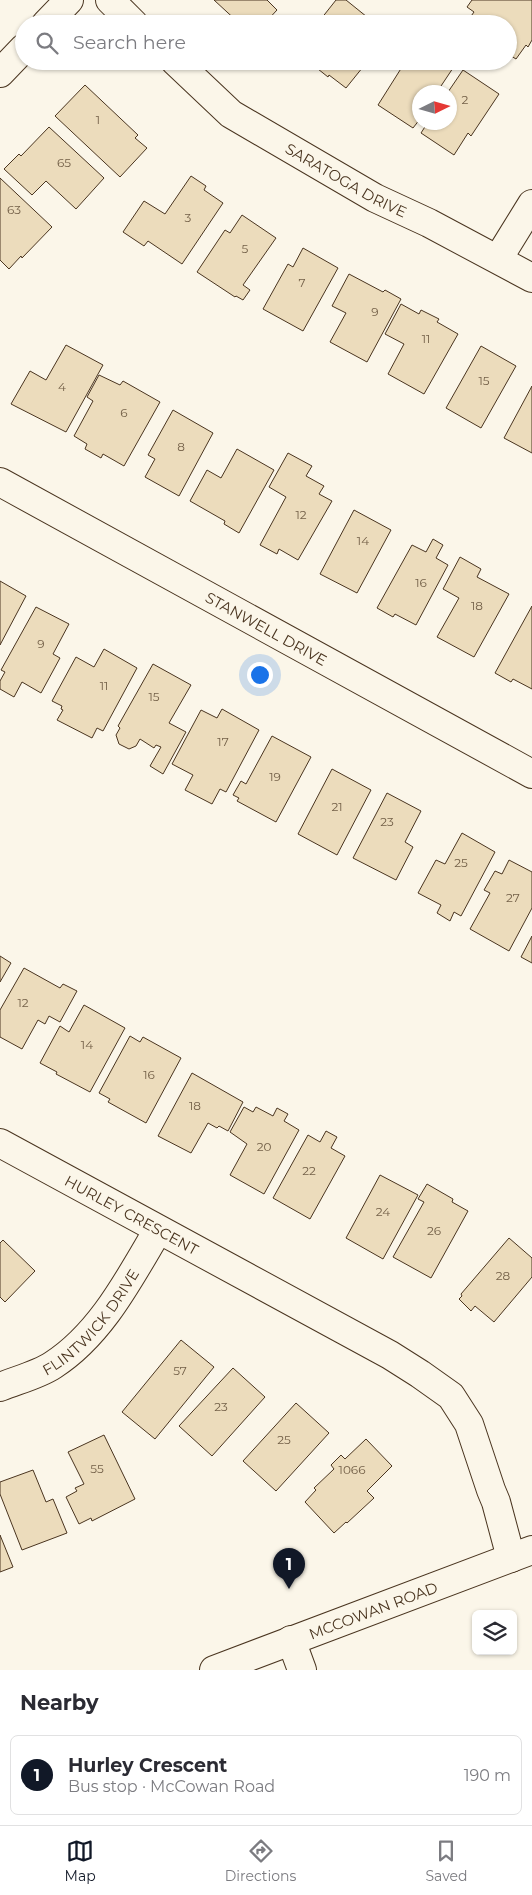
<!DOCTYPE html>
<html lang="en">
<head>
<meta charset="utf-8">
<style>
	body { margin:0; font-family:Montserrat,sans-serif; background:#f7f7f7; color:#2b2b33 }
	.controls { position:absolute; right:15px; bottom:15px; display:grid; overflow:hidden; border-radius:8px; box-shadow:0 1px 4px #0004 }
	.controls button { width:45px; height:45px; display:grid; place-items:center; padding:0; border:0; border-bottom:1px solid #e1e1e2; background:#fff; color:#2b2b33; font:25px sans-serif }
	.compass { position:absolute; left:412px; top:85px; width:45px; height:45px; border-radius:50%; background:#fff; box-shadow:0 1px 4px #0004; rotate:85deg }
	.you { position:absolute; left:259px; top:674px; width:18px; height:18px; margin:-12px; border:4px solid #fff; border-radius:50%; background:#1a73e8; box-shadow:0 0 0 8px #1a73e833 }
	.badge { display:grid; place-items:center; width:32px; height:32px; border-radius:50%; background:#111827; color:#fff; font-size:16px; font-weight:700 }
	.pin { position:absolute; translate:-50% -41px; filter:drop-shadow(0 1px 2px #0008) }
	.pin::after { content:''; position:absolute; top:26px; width:18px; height:15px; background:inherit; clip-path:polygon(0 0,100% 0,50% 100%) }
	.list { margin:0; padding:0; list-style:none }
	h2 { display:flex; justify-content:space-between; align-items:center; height:65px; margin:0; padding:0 20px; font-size:21px }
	h2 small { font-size:16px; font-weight:400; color:#7c7c81 }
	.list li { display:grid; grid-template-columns:32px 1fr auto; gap:15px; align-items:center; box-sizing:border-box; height:80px; margin:0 10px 10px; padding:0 10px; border:1px solid #e1e1e2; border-radius:8px }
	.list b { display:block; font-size:19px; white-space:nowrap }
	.list p { margin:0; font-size:16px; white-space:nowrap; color:#7c7c81 }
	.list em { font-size:16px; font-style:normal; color:#7c7c81 }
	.icon { flex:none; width:28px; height:28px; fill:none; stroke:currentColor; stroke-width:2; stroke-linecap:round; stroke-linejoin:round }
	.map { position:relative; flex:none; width:532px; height:1670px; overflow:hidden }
	.search { position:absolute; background:#fff; box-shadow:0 1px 4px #0004; left:15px; right:15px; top:15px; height:55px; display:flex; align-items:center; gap:12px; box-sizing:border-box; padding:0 18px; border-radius:28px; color:#7c7c81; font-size:19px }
	.sheet { height:155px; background:#fff }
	nav { display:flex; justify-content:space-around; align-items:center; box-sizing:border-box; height:70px; border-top:1px solid #e1e1e2; background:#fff; font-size:14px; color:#7c7c81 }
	nav a { display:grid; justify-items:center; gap:2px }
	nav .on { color:#111827 }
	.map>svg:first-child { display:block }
</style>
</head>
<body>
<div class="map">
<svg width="532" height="1670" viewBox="0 0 532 1670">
	<rect width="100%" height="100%" fill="#fbf6e9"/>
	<path fill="#ecdcbc" stroke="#4a3520" d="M214 0H267L277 10 264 24H248L246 22 245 24H240Z
		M336 0H346L372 21 370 24H317Z
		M472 0H532V40L528 47 526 45 516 59 508 54V24H492L487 21 485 24H476L469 19 474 12 467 7Z
		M308 61H366L367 62 346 88 329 75 328 77Z
		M394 61H443L453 68 437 92H420V119L413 128 378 105 402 67Z
		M463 70 499 94 471 136 468 133 454 155 421 133 428 122H450V92H448Z
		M85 85 138 135 135 138 147 148 120 177 55 116Z
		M49 127 104 178 76 209 46 181 32 195 4 169 19 154 21 156Z
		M191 176 206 186 204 190 223 203 182 264 148 241 144 246 123 232 144 201 165 214Z
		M0 178 52 227 22 258 21 256 9 269 0 260Z
		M242 215 276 238 243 285 250 290 243 300 236 296 235 297 197 272 225 230 230 233Z
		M303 248 338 268 303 331 263 309 288 264 293 267Z
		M349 274 383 292 385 290 401 299 367 362 330 342 346 313 332 306Z
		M401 304 419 314 421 310 439 319 437 322 458 334 424 394 388 374 404 344 385 334Z
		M66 345 103 365 66 432 11 404 30 371 46 380Z
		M481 346 516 366 481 428 446 408Z
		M99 375 120 385 123 381 160 402 124 466 103 454 101 458 85 449 87 444 74 436 93 401 87 397Z
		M532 386V453L504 438Z
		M173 410 213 433 179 496 145 477 155 459 148 455Z
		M237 449 274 470 239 533 224 524 225 521 190 501 207 470 221 478Z
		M288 453 312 466 306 476 324 486 319 494 332 501 298 560 279 549 277 554 260 545 286 497 269 487Z
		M354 510 391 530 357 593 320 574Z
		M433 539 443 545 436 558 448 565 416 625 395 614 393 617 377 608 412 545 426 552Z
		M460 557 481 569 477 577 509 594 474 657 437 637 459 598 443 589Z
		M0 581 26 596 0 645Z
		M532 606V689L513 679 511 682 495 673Z
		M36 607 69 624 53 654 60 658 41 693 22 682 14 697 0 689V681L5 672 1 670Z
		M104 649 137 668 103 731 97 728 92 738 57 720 63 710 61 709 62 706 52 701 76 657 94 667Z
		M153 664 191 685 169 723 186 732 163 774 150 766 161 747 156 745 154 748 140 739 136 746 129 749 119 744 116 735 120 728 118 726Z
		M222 709 259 730 226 792 220 789 212 804 185 790 193 775 172 764 201 710 217 718Z
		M272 736 311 757 276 822 237 801 239 798 233 795 241 781 246 784Z
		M332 769 371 790 337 855 298 834Z
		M387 793 421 811 405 842 413 847 396 880 353 858Z
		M462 833 495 852 461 916 454 912 450 921 437 913 441 905 418 893 436 860 445 864Z
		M509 860 532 872V908L509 951 470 929 490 893 484 890 495 871 502 874Z
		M532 936V963L521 957Z
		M0 956 11 963 0 982Z
		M24 968 60 988 63 984 77 991 60 1022 49 1016 45 1024 38 1020 22 1049 0 1037V1010Z
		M84 1005 125 1028 90 1092 56 1074 57 1072 40 1063 60 1026 69 1032Z
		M130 1036 140 1042 143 1037 181 1058 146 1123 108 1102 110 1099 99 1093Z
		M192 1073 243 1102 228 1131 219 1126 217 1128 208 1123 191 1153 158 1136Z
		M244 1107 253 1112 256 1107 273 1116 277 1108 288 1114 284 1121 299 1130 264 1194 230 1175 247 1144 230 1132Z
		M326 1131 337 1137 331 1148 345 1156 310 1219 273 1198 308 1135 320 1142Z
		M380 1175 418 1195 383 1259 346 1238Z
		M427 1184 453 1199 452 1202 468 1211 431 1278 393 1257 424 1202 418 1199Z
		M509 1238 532 1258V1277L494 1322 475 1306 471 1311 459 1299 462 1296 461 1294Z
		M3 1240 35 1271 5 1302 0 1297V1243Z
		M181 1340 214 1367 155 1439 122 1412Z
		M233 1368 265 1397 212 1456 179 1426Z
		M296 1403 329 1433 276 1491 243 1461Z
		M104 1435 135 1499 92 1521 91 1518 79 1524 66 1497 77 1491 75 1488 84 1484 68 1452Z
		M366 1439 392 1466 367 1491 374 1498 347 1523 346 1522 334 1533 305 1502 316 1490 314 1488 334 1469 331 1465 341 1455 345 1459Z
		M33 1470 46 1502 53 1499 67 1533 22 1550 0 1494V1482Z
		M0 1535 13 1567 0 1572Z"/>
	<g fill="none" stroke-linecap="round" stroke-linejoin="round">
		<defs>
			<g id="minor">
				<path d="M110 0 134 24"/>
				<path d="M46 24 69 0"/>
				<path id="s1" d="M175 61 231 114 375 198 429 223 532 278"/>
				<path d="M0 73 24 48"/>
				<path d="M498 259 532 204"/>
				<path id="s2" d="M0 482 532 774"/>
				<path id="s3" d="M0 1143 390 1355 420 1374 451 1396 469 1424 491 1490 496 1502 511 1558"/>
				<path id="s4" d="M0 1387C17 1380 38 1375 53 1365 101 1334 129 1279 158 1230"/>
				<path d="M291 1640 302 1670"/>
			</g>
			<g id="major">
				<path id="s5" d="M214 1670 532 1550"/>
			</g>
		</defs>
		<use href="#minor" stroke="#4a3520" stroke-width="30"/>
		<use href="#major" stroke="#4a3520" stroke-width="30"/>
		<use href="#minor" stroke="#fbf6e9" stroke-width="28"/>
		<use href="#major" stroke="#fbf6e9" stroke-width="28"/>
	</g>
	<g text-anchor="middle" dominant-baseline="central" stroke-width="4" stroke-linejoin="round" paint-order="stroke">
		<g font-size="12" fill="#725f47">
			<text x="465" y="99">2</text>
			<text x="98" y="119">1</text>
			<text x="64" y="162">65</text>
			<text x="14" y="209">63</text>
			<text x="188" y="217">3</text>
			<text x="245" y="248">5</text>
			<text x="302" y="282">7</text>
			<text x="375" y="311">9</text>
			<text x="426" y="338">11</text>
			<text x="484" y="380">15</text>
			<text x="62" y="386">4</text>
			<text x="124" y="412">6</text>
			<text x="181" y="446">8</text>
			<text x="301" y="514">12</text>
			<text x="363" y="540">14</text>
			<text x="421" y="582">16</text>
			<text x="477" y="605">18</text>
			<text x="41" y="643">9</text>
			<text x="104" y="685">11</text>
			<text x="154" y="696">15</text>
			<text x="223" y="741">17</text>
			<text x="275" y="776">19</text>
			<text x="337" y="806">21</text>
			<text x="387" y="821">23</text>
			<text x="461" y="862">25</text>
			<text x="513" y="897">27</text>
			<text x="23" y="1002">12</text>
			<text x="87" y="1044">14</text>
			<text x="149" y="1074">16</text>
			<text x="195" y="1105">18</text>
			<text x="264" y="1146">20</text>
			<text x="309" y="1170">22</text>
			<text x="383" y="1211">24</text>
			<text x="434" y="1230">26</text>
			<text x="503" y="1275">28</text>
			<text x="180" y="1370">57</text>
			<text x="221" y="1406">23</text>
			<text x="284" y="1439">25</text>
			<text x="97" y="1468">55</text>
			<text x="352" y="1469">1066</text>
		</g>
		<g font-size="15" fill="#4a3520" stroke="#fbf6e9">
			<text stroke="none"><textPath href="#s1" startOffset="210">SARATOGA DRIVE</textPath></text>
			<text stroke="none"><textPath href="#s2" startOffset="304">STANWELL DRIVE</textPath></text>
			<text stroke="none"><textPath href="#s3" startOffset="150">HURLEY CRESCENT</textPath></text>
			<text stroke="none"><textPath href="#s4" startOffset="115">FLINTWICK DRIVE</textPath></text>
			<text stroke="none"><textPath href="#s5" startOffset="170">MCCOWAN ROAD</textPath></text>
		</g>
	</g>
</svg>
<div class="controls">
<button><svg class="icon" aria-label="layers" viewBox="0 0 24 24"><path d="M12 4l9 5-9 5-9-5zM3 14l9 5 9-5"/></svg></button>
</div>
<svg class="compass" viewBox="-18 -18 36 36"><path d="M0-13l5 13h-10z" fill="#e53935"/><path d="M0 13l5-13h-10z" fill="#7c7c81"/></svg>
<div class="you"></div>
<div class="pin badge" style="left:289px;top:1589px">1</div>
<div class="search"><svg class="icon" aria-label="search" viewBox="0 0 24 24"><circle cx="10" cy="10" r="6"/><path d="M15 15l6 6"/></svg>Search here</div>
</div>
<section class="sheet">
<h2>Nearby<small></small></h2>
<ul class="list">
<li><span class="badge">1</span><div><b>Hurley Crescent</b><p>Bus stop · McCowan Road</p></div><em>190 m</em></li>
</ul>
</section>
<nav>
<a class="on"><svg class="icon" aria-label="map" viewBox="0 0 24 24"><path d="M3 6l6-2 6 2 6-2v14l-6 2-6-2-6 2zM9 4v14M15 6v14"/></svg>Map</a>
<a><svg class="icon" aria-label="directions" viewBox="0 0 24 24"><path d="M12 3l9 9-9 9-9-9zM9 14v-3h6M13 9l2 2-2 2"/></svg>Directions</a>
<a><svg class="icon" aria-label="saved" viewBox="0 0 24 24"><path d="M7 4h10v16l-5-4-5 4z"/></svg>Saved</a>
</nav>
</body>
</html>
